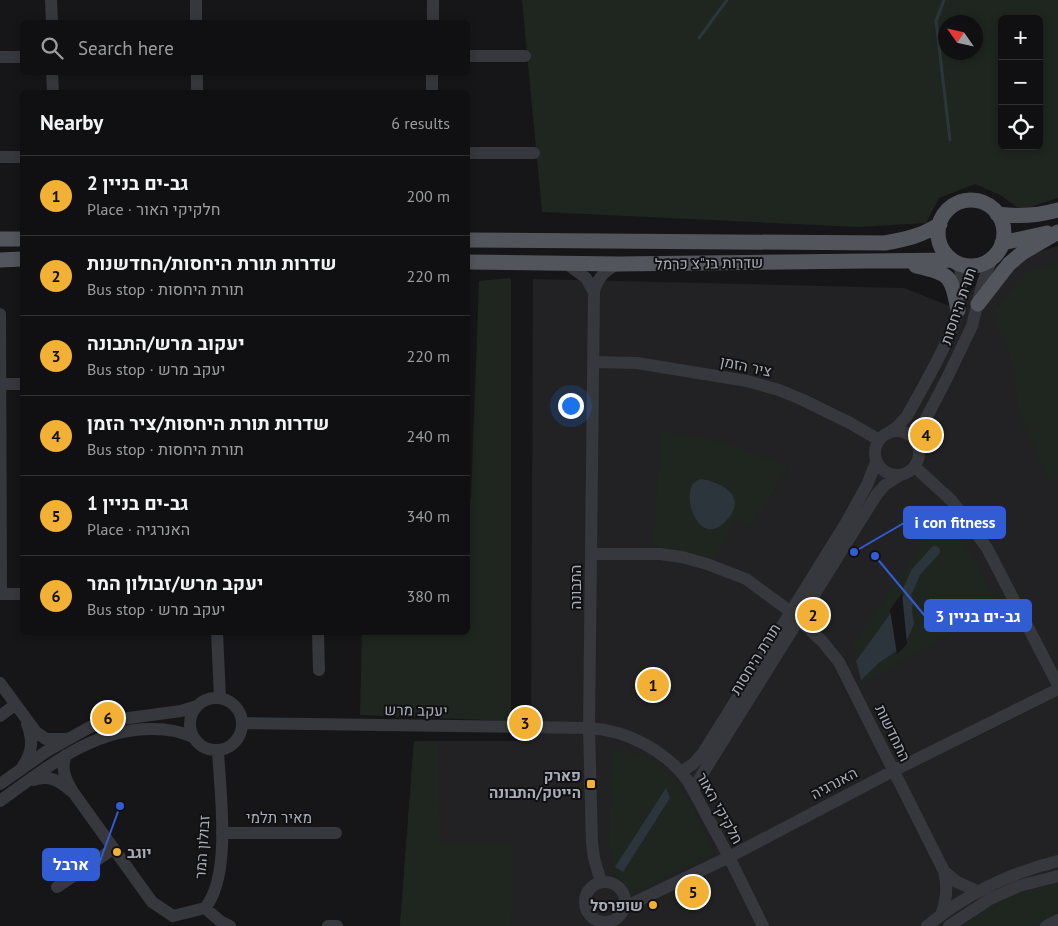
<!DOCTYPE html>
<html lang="en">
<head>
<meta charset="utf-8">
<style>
	body { margin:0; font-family:"PT Sans",Heebo,sans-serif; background:#1e1e20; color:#f1f3f6 }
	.controls { position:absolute; right:15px; top:15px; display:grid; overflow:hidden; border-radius:8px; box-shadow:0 2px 8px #0003 }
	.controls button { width:45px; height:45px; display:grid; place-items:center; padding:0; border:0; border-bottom:1px solid #303032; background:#101012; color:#f1f3f6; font:25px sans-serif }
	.compass { position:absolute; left:938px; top:15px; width:45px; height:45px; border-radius:50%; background:#101012; box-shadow:0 2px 8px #0003; rotate:304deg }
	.you { position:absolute; left:570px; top:405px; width:18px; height:18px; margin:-12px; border:4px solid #fff; border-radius:50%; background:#1a73e8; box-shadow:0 0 0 8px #1a73e833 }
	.badge { display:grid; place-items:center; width:32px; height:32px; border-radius:50%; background:#f2b134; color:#111; font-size:16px; font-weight:700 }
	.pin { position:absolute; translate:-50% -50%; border:2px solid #fff; box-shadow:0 1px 5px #0006 }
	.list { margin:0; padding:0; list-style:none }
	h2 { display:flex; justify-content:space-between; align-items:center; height:65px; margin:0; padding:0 20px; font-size:21px }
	h2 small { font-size:16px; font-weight:400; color:#9c9d9f }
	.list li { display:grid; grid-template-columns:32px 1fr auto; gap:15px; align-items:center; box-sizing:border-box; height:80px; padding:0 20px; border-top:1px solid #303032 }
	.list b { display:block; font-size:19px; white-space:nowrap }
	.list p { margin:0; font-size:16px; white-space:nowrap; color:#9c9d9f }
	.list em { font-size:16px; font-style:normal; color:#9c9d9f }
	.icon { flex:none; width:28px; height:28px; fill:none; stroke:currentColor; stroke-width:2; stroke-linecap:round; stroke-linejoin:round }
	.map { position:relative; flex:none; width:1058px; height:926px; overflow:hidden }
	.search { position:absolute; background:#101012; box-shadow:0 2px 8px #0003; left:20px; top:20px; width:450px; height:55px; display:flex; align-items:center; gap:12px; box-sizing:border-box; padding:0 18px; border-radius:8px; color:#9c9d9f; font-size:19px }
	.panel { position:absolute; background:#101012; box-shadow:0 2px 8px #0003; left:20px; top:90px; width:450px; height:545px; border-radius:8px }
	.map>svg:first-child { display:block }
</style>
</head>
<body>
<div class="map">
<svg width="1058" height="926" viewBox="0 0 1058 926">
	<rect width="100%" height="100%" fill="#161618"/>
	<path fill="#222225" d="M1058 246V926H400L414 741H531L533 279 904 288 957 309 969 292 998 264Z"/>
	<path fill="#1e261f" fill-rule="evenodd" d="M522 0H1058V198L1021 210 1000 195 975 184 939 198 926 223 859 227 542 212ZM1002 19H1039V146H1002ZM946 22H976V52H946Z
		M1058 263V479H1048L1018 411 1015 370 993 313 1026 272Z
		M511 278V721L360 715 362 633 468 632V506L471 497 479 281Z
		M661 431C705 435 749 448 788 468L750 528 737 520 714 558 653 546Z
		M942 517 977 561 997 605 863 684 852 644Z
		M414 741 438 743 440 843H513L511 926H400Z
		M612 750C618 751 626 751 632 752 679 765 696 813 714 853L630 896 621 881 616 877 609 843Z
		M1058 883V913L1032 926H960L993 903 1016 893Z"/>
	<path fill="#2c353c" d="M701 479C725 483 749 498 725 522 696 551 676 483 701 479Z
		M909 588 913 601 912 611 914 624 907 640 898 650 880 662 861 680 856 661Z
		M666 788 670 798 623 872 615 867Z"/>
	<path fill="#161618" d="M902 593 907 644 897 654 890 610Z"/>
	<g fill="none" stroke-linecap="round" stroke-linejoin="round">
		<path stroke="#2c353c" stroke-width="3" d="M944 0 936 21 950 140
			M699 38 727 0"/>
		<path stroke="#2c353c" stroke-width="10" d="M908 590 916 572 935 551"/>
		<path stroke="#37383d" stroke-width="12" d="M51 0 52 22
			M196 0V22
			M433 22V0
			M468 56H525
			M0 57H22
			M52 72 53 92
			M197 72V92
			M432 92V72
			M468 153H534
			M0 157H22
			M567 264 586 278 594 292
			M0 314 1 594
			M595 362 637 363 747 381 779 390 803 400 850 423 879 440
			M0 384H22
			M875 453a22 22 0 1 1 44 0a22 22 0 1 1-44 0Z
			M890 432 898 426 907 416C924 384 955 335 960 300 962 288 961 276 960 264
			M918 445 919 432 947 378 972 326 983 282 992 258
			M915 467 952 501 987 548 1058 685
			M592 554H660L682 557 707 564 746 579 791 612
			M0 594H22
			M799 620 822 641 839 662 944 871C948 887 947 900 941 915
			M217 632 220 698
			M318 632 319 670
			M0 683 36 732 46 739H65
			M190 724a26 26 0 1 1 52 0a26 26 0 1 1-52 0Z
			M0 716 15 705
			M243 723 589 728C627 730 666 751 688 781L729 857 763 926
			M66 755C60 769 66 780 73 792L152 902 173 916
			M23 766C33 751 33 740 27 724
			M681 772 693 764 703 753 846 523 867 485 876 462
			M33 780C49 775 59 780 71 791
			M0 784 47 751 90 727 114 720 181 711 197 706
			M693 789 877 494 885 485 899 476
			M0 801C46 768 93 728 153 729 167 729 180 731 193 737
			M222 833H336
			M944 871 957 882 977 891
			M585 902a20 20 0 1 1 40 0a20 20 0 1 1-40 0Z
			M601 882 594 858 592 843 589 728 594 292C597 278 605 270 618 264
			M57 887 113 849
			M625 907 729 857 893 771 1058 689
			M205 908 220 921 230 926
			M173 916 205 908C232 875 220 792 218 751
			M328 926H337
			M927 926C966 894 1009 873 1058 861
			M949 926 990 899 1019 886 1058 876
			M1046 926 1058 920"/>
		<path stroke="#53555c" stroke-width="15" d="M938 233a33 33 0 1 1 66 0a33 33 0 1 1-66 0Z
			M997 214C1019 217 1037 216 1058 210
			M0 239H22
			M468 240 885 243C907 239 921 236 940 224
			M1002 243 1047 233
			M0 260 22 259
			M468 262 618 264 951 260
			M916 266C951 274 951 275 958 310
			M978 304 1009 264 1022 253 1058 232"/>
	</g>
	<g fill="#f2b134" stroke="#111113" stroke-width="2">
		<rect x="586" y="779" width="10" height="10" rx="2.5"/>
		<circle cx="117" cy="852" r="5"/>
		<circle cx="653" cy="905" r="5"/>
	</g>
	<g text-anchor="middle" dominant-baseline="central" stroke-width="4" stroke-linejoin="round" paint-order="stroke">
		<g font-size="15" fill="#a8adb8" stroke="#111113">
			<text transform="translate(709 263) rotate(-1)">שדרות בנ"צ כרמל</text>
			<text transform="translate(958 306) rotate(-71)">תורת היחסות</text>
			<text transform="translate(746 366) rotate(12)">ציר הזמן</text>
			<text transform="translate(575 587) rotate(-90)">התבונה</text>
			<text transform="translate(755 659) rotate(-58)">תורת היחסות</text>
			<text transform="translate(416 710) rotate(1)">יעקב מרש</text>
			<text transform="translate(893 733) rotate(64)">התחדשות</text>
			<text transform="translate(834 783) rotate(-28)">האנרגיה</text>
			<text transform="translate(720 808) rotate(61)">חלקיקי האור</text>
			<text x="279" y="817">מאיר תלמי</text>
			<text transform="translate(202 847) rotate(-86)">זבולון המר</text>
		</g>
		<g font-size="15" font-weight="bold" fill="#a8adb8" stroke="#111113" text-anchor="end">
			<text x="581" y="775">פארק<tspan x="581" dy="17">הייטק/התבונה</tspan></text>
			<text x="127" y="852" text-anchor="start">יוגב</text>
			<text x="643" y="905">שופרסל</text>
		</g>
	</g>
	<path fill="none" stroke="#325cd3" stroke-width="2" d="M854 552L904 523M875 556L925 616M120 806L99 864"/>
	<g fill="#325cd3" stroke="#111113" stroke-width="2">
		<circle cx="854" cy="552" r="5"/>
		<circle cx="875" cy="556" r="5"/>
		<circle cx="120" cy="806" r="5"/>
	</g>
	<g fill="#325cd3" stroke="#325cd3" stroke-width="2">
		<rect x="904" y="507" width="101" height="31" rx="5"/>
		<rect x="925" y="600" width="106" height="31" rx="5"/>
		<rect x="43" y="849" width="56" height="31" rx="5"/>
	</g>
	<g font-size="16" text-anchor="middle" font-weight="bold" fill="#fff">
		<text x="955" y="528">i con fitness</text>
		<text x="978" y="622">גב-ים בניין 3</text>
		<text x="71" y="870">ארבל</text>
	</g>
</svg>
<div class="controls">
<button>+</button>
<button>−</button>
<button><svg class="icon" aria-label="locate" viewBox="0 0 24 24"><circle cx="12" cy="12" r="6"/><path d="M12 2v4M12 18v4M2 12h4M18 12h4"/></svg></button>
</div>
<svg class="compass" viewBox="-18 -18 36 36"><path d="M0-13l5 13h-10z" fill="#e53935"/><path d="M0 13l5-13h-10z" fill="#9c9d9f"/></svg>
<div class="you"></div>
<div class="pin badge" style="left:653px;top:685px">1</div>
<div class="pin badge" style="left:813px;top:615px">2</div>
<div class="pin badge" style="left:525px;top:723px">3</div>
<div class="pin badge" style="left:926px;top:435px">4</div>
<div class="pin badge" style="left:693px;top:892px">5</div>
<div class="pin badge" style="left:108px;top:718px">6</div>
<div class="search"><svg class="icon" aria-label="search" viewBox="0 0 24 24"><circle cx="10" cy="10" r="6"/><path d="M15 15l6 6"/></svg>Search here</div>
<section class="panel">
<h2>Nearby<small>6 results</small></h2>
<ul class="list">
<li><span class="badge">1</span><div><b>גב-ים בניין 2</b><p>Place · חלקיקי האור</p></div><em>200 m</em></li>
<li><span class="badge">2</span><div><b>שדרות תורת היחסות/החדשנות</b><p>Bus stop · תורת היחסות</p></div><em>220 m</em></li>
<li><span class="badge">3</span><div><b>יעקוב מרש/התבונה</b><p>Bus stop · יעקב מרש</p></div><em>220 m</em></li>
<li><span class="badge">4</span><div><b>שדרות תורת היחסות/ציר הזמן</b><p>Bus stop · תורת היחסות</p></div><em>240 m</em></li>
<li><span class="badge">5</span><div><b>גב-ים בניין 1</b><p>Place · האנרגיה</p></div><em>340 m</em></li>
<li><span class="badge">6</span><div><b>יעקב מרש/זבולון המר</b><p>Bus stop · יעקב מרש</p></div><em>380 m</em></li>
</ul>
</section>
</div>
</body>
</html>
